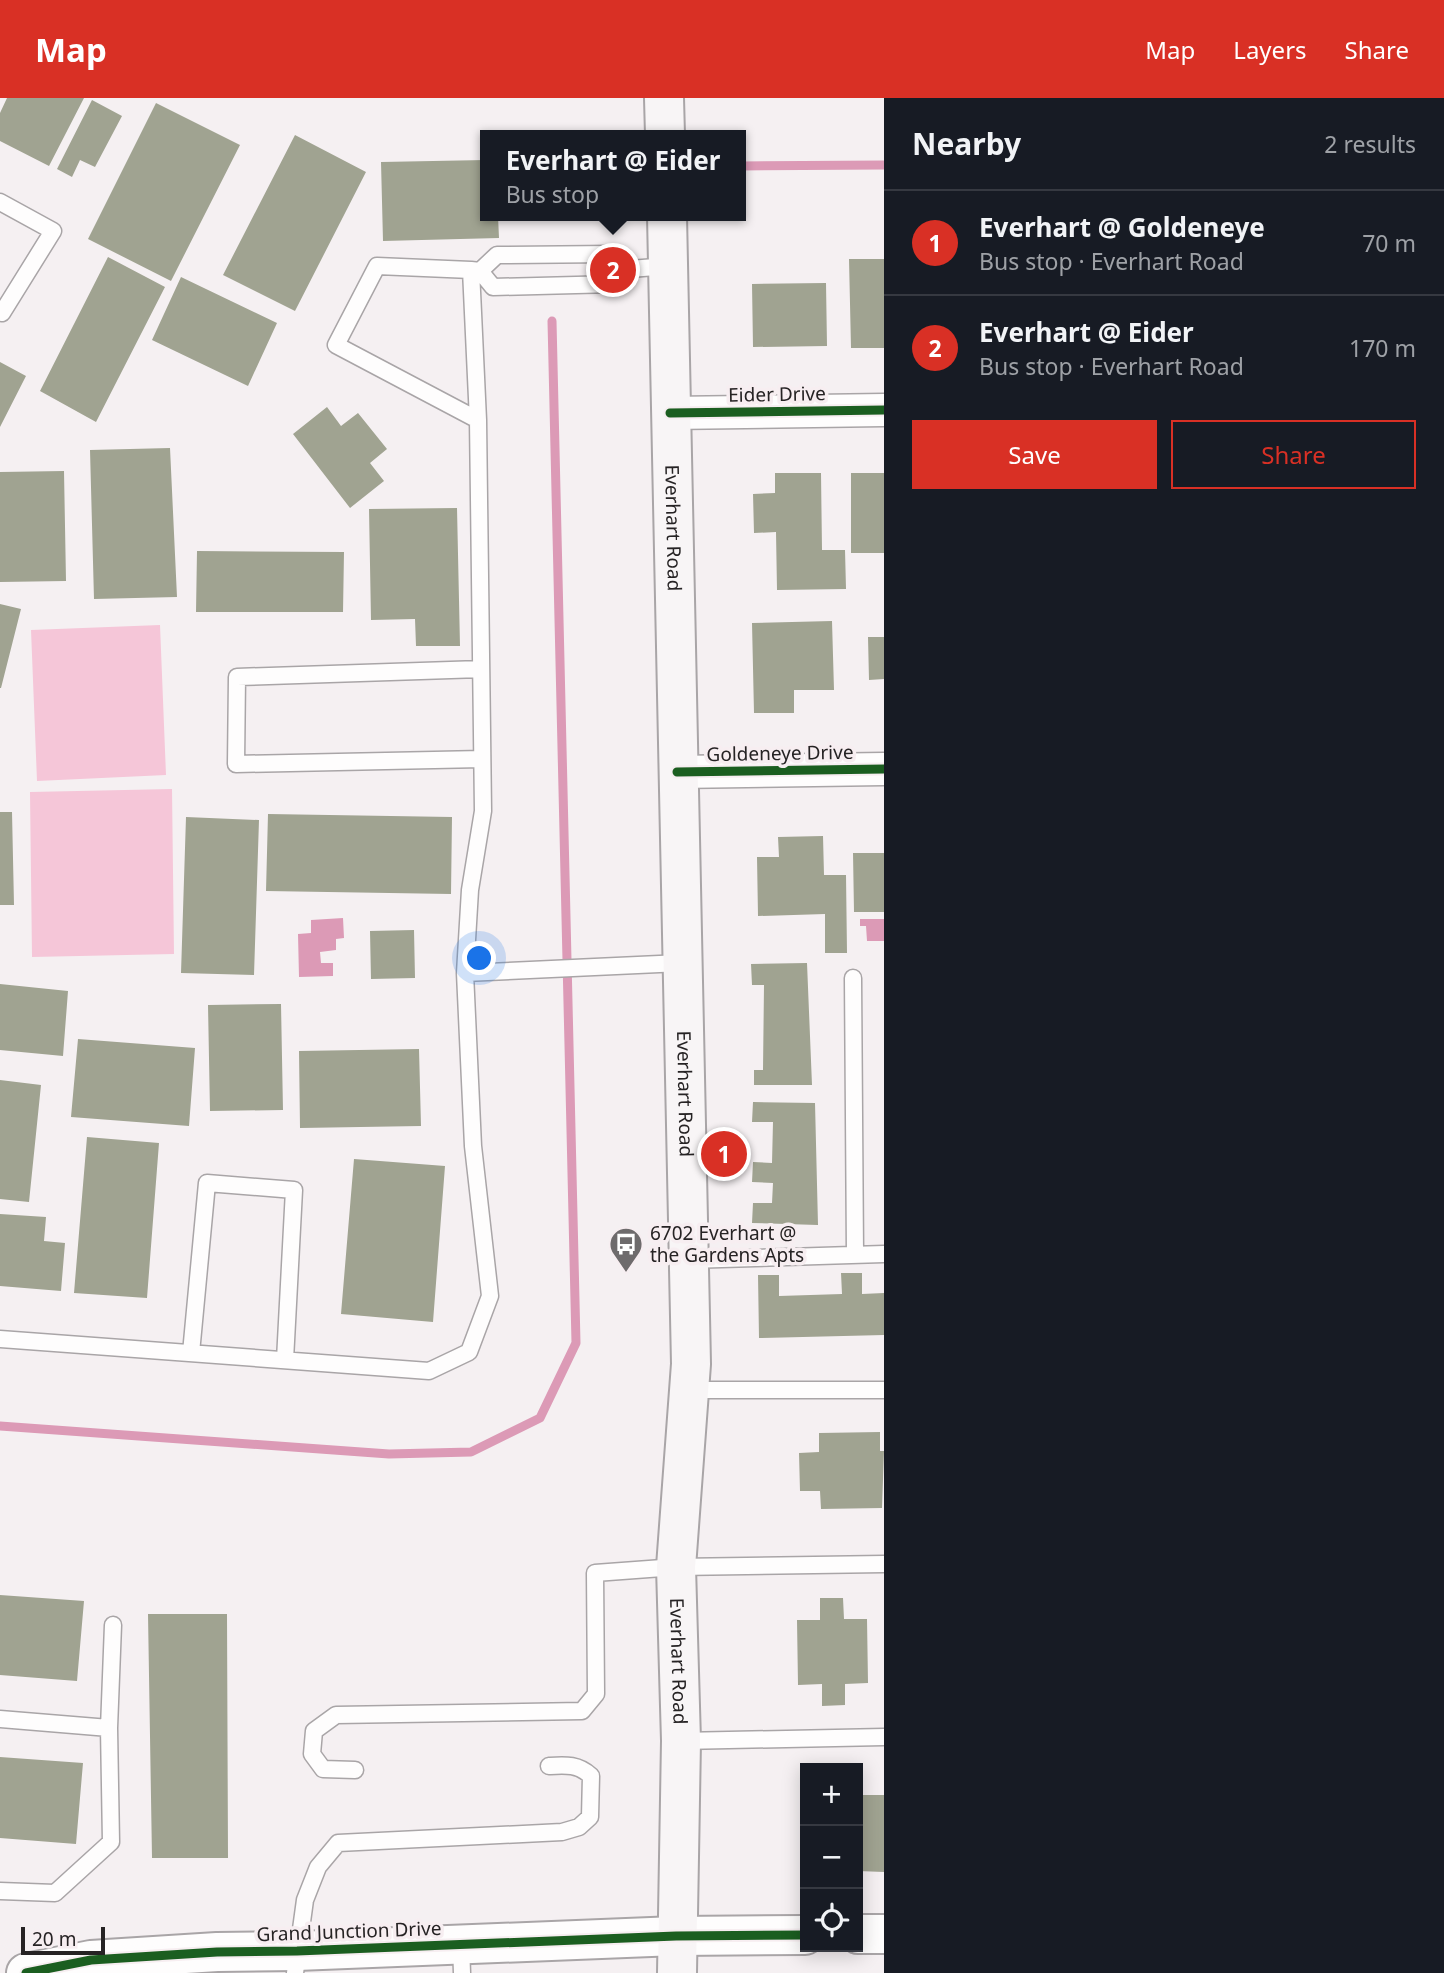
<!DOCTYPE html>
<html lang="en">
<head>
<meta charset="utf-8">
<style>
	body { margin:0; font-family:"Noto Sans",sans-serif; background:#242831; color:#f1f3f6 }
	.controls { position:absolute; right:21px; bottom:21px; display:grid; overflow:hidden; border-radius:0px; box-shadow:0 4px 18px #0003 }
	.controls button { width:63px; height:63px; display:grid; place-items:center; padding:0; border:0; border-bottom:2px solid #363941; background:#171b24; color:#f1f3f6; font:35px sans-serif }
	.scale { position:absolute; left:21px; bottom:18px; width:84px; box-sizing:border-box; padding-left:7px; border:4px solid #262324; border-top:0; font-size:19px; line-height:24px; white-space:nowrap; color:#262324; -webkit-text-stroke:5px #f7eef1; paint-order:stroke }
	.you { position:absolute; left:480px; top:861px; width:24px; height:24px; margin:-18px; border:5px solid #fff; border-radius:50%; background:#1a73e8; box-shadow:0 0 0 10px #1a73e833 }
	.badge { display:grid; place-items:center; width:46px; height:46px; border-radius:50%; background:#d93025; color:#fff; font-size:23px; font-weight:700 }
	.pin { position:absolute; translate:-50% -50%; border:4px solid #fff; box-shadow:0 2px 7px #0006 }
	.popup { position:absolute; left:480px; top:32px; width:266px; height:91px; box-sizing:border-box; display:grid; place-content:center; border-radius:0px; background:#171b24; filter:drop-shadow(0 2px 5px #0005); font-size:23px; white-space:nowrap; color:#9ea1a6 }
	.popup b { font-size:26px; color:#f1f3f6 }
	.popup::after { content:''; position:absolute; left:50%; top:100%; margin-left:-14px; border:14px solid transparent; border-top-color:#171b24 }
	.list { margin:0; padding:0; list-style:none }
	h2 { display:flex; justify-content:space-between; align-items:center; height:91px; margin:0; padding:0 28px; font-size:30px }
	h2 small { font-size:23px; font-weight:400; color:#9ea1a6 }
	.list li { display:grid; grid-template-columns:46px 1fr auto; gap:21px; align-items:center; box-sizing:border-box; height:105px; padding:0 28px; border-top:2px solid #363941 }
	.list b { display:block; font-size:26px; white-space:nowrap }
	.list p { margin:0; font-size:23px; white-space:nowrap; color:#9ea1a6 }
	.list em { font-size:23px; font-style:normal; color:#9ea1a6 }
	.actions { display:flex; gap:14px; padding:21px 28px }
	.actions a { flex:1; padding:16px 0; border:2px solid #d93025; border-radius:0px; text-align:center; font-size:24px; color:#d93025 }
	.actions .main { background:#d93025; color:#fff }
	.icon { flex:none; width:38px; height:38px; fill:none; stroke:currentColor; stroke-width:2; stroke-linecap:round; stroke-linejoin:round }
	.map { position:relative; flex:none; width:884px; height:1875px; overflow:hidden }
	header { display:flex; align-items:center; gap:42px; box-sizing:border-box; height:98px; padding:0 35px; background:#d93025; color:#fff }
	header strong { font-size:33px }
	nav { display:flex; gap:38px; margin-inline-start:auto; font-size:24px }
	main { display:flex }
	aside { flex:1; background:#171b24 }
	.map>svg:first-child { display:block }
</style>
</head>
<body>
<header>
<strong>Map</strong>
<nav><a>Map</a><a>Layers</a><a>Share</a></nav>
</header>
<main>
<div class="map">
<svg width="884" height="1875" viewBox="0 0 884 1875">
	<rect width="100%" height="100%" fill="#f5f0f2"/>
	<path fill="#f5c6d8" d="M160 527 166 677 37 683 31 532Z
		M172 691 174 856 32 859 30 694Z"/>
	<path fill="#dc9ab6" d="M343 820 344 840 336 841V852L320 854 321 865H333V878L299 879 298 836 311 835V822Z
		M860 821H884V843H867L866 828H860Z"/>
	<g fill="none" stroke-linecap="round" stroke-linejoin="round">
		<path stroke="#dc9ab6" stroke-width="9" d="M741 68 884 67
			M0 1328 389 1356 471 1354 540 1320 576 1245 552 223"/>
	</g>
	<path fill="#a0a391" d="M7 0H84L49 68 0 43V15Z
		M92 2 122 18 95 69 80 62 72 79 57 71Z
		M156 5 240 47 171 183 88 141Z
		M295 37 366 74 295 213 223 177Z
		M485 62V118H498L499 140 383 143 381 64Z
		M108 159 165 189 96 324 40 293Z
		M849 161H884V250H851Z
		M181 179 277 225 248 288 152 242Z
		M826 185 827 248 753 249 752 186Z
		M0 264 26 278 0 329Z
		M327 309 341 328 358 315 387 351 370 365 384 383 350 410 293 336Z
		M170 350 177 499 94 501 90 352Z
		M64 373 66 483 0 484V374Z
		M775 375H821L822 452H845L846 491 777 492 776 434 754 435 753 396 775 395Z
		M851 375H884V455H851Z
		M457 410 460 548H416L415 521 371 522 369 411Z
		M197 453 344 454 343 514H196Z
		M0 506 21 511 1 590H0Z
		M832 523 834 592H794V615H754L752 525Z
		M868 539H884V581L869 582Z
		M0 714H12L14 807H0Z
		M268 716 452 719 451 796 266 793Z
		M186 719 259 722 254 877 181 875Z
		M823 738 824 777H846L847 855H825V816L758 818 757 759H779L778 739Z
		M853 755H884V814H854Z
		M414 832 415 880 371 881 370 833Z
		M807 865 812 987H754V972H763L764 887H752L751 866Z
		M0 886 68 893 63 958 0 952Z
		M281 906 283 1012 210 1013 208 907Z
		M78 941 195 950 189 1028 71 1019Z
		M419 951 421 1028 300 1030 299 953Z
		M0 982 41 987 29 1104 0 1101Z
		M753 1004 815 1005 818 1127 752 1125 753 1105H772L773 1085 752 1084 753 1064 772 1065 773 1024H752Z
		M87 1039 159 1045 147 1200 74 1195Z
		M354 1061 445 1068 433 1224 341 1216Z
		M0 1116 46 1119 44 1143 65 1145 61 1193 0 1188Z
		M841 1175H862V1196L884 1195V1237L759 1240 758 1177H779V1198L842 1196Z
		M880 1334V1353H884L882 1410 821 1411 820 1393H800L799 1355 819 1354V1335Z
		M0 1497 84 1503 77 1583 0 1577Z
		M820 1500H843L844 1521H867L868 1585 845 1586V1607L822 1608V1586L798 1587 797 1522H820Z
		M148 1516H227L228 1760H152Z
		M0 1659 83 1665 76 1746 0 1740Z
		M858 1697H884V1774L858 1773Z"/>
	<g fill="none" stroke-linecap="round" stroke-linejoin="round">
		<defs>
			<path id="service" d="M0 104 53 133 2 215 0 214
				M630 171 613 156 497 157 480 173 493 189 615 186 630 171 668 168
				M471 172 478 322 336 247 377 168 471 172 480 173
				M481 571 237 579 236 666 482 661
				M465 875 470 792 483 713 478 322
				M853 880 855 1156
				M688 1162 884 1156
				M0 1241 429 1273 469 1254 490 1198 473 1048 465 875 681 865
				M191 1255 207 1085 294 1092 285 1262
				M689 1292H884
				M0 1621 109 1630 113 1527
				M681 1643 884 1639
				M355 1672 323 1671 312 1656 314 1633 336 1617 582 1613 596 1596 595 1475 676 1469 884 1466
				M0 1793 55 1795 111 1744 109 1630
				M461 1846 462 1875
				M295 1875 305 1802 318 1769 338 1745 562 1734 579 1729 590 1719 591 1678C578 1666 566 1667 549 1668"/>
			<path id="minor" d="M670 315 884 312
				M677 674 884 671"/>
			<path id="tertiary" d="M858 1836H884
				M26 1875 91 1862 217 1854 297 1853 676 1838 805 1837"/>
			<g id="secondary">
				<path d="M664 0 665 37"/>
				<path id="s1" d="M667 118 691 1266 676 1469 681 1643 677 1875"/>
			</g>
		</defs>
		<use href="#service" stroke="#a9a5a7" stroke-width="19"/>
		<use href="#minor" stroke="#a9a5a7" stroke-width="35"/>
		<use href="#tertiary" stroke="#a9a5a7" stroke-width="42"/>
		<use href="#secondary" stroke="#a9a5a7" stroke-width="42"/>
		<use href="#service" stroke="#fefdfd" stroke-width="16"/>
		<use href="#minor" stroke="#fefdfd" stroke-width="32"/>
		<use href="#tertiary" stroke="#fefdfd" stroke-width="38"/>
		<use href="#secondary" stroke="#f8f5f6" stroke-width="38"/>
		<defs>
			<path id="cycleway" d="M670 315 884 312
				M677 674 884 671
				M26 1875 91 1862 217 1854 297 1853 676 1838 805 1837"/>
		</defs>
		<use href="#cycleway" stroke="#f7eef1" stroke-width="13"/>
		<use href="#cycleway" stroke="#1b5e20" stroke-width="9"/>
	</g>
	<defs>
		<symbol id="bus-pin" viewBox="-11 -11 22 30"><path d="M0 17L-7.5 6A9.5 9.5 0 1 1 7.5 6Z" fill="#6e6b6c" stroke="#f7eef1"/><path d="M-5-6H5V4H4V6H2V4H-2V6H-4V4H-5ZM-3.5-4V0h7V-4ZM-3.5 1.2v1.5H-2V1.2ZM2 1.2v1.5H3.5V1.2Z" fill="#fff"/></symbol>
	</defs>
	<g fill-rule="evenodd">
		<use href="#bus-pin" x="607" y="1127" width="38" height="52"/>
	</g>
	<g text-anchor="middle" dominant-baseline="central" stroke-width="7" stroke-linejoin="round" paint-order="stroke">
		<g font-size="19" fill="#262324" stroke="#f7eef1">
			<text transform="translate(777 296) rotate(-1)">Eider Drive</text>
			<text stroke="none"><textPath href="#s1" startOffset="312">Everhart Road</textPath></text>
			<text transform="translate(780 655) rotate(-1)">Goldeneye Drive</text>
			<text stroke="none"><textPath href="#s1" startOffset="878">Everhart Road</textPath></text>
			<text stroke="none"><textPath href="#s1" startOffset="1446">Everhart Road</textPath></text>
			<text transform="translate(349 1833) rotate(-2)">Grand Junction Drive</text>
		</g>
		<g font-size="19" fill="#262324" stroke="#f7eef1" text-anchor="start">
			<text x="650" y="1135">6702 Everhart @<tspan x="650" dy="22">the Gardens Apts</tspan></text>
		</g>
	</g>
</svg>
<div class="controls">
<button>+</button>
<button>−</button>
<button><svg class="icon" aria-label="locate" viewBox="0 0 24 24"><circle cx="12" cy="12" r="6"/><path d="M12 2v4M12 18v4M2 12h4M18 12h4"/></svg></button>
</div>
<div class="scale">20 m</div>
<div class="you"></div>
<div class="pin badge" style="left:724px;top:1056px">1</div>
<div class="pin badge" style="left:613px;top:172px">2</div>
<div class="popup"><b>Everhart @ Eider</b>Bus stop</div>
</div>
<aside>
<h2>Nearby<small>2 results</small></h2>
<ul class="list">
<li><span class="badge">1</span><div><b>Everhart @ Goldeneye</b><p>Bus stop · Everhart Road</p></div><em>70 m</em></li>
<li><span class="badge">2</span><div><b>Everhart @ Eider</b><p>Bus stop · Everhart Road</p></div><em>170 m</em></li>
</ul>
<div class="actions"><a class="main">Save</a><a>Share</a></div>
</aside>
</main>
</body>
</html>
